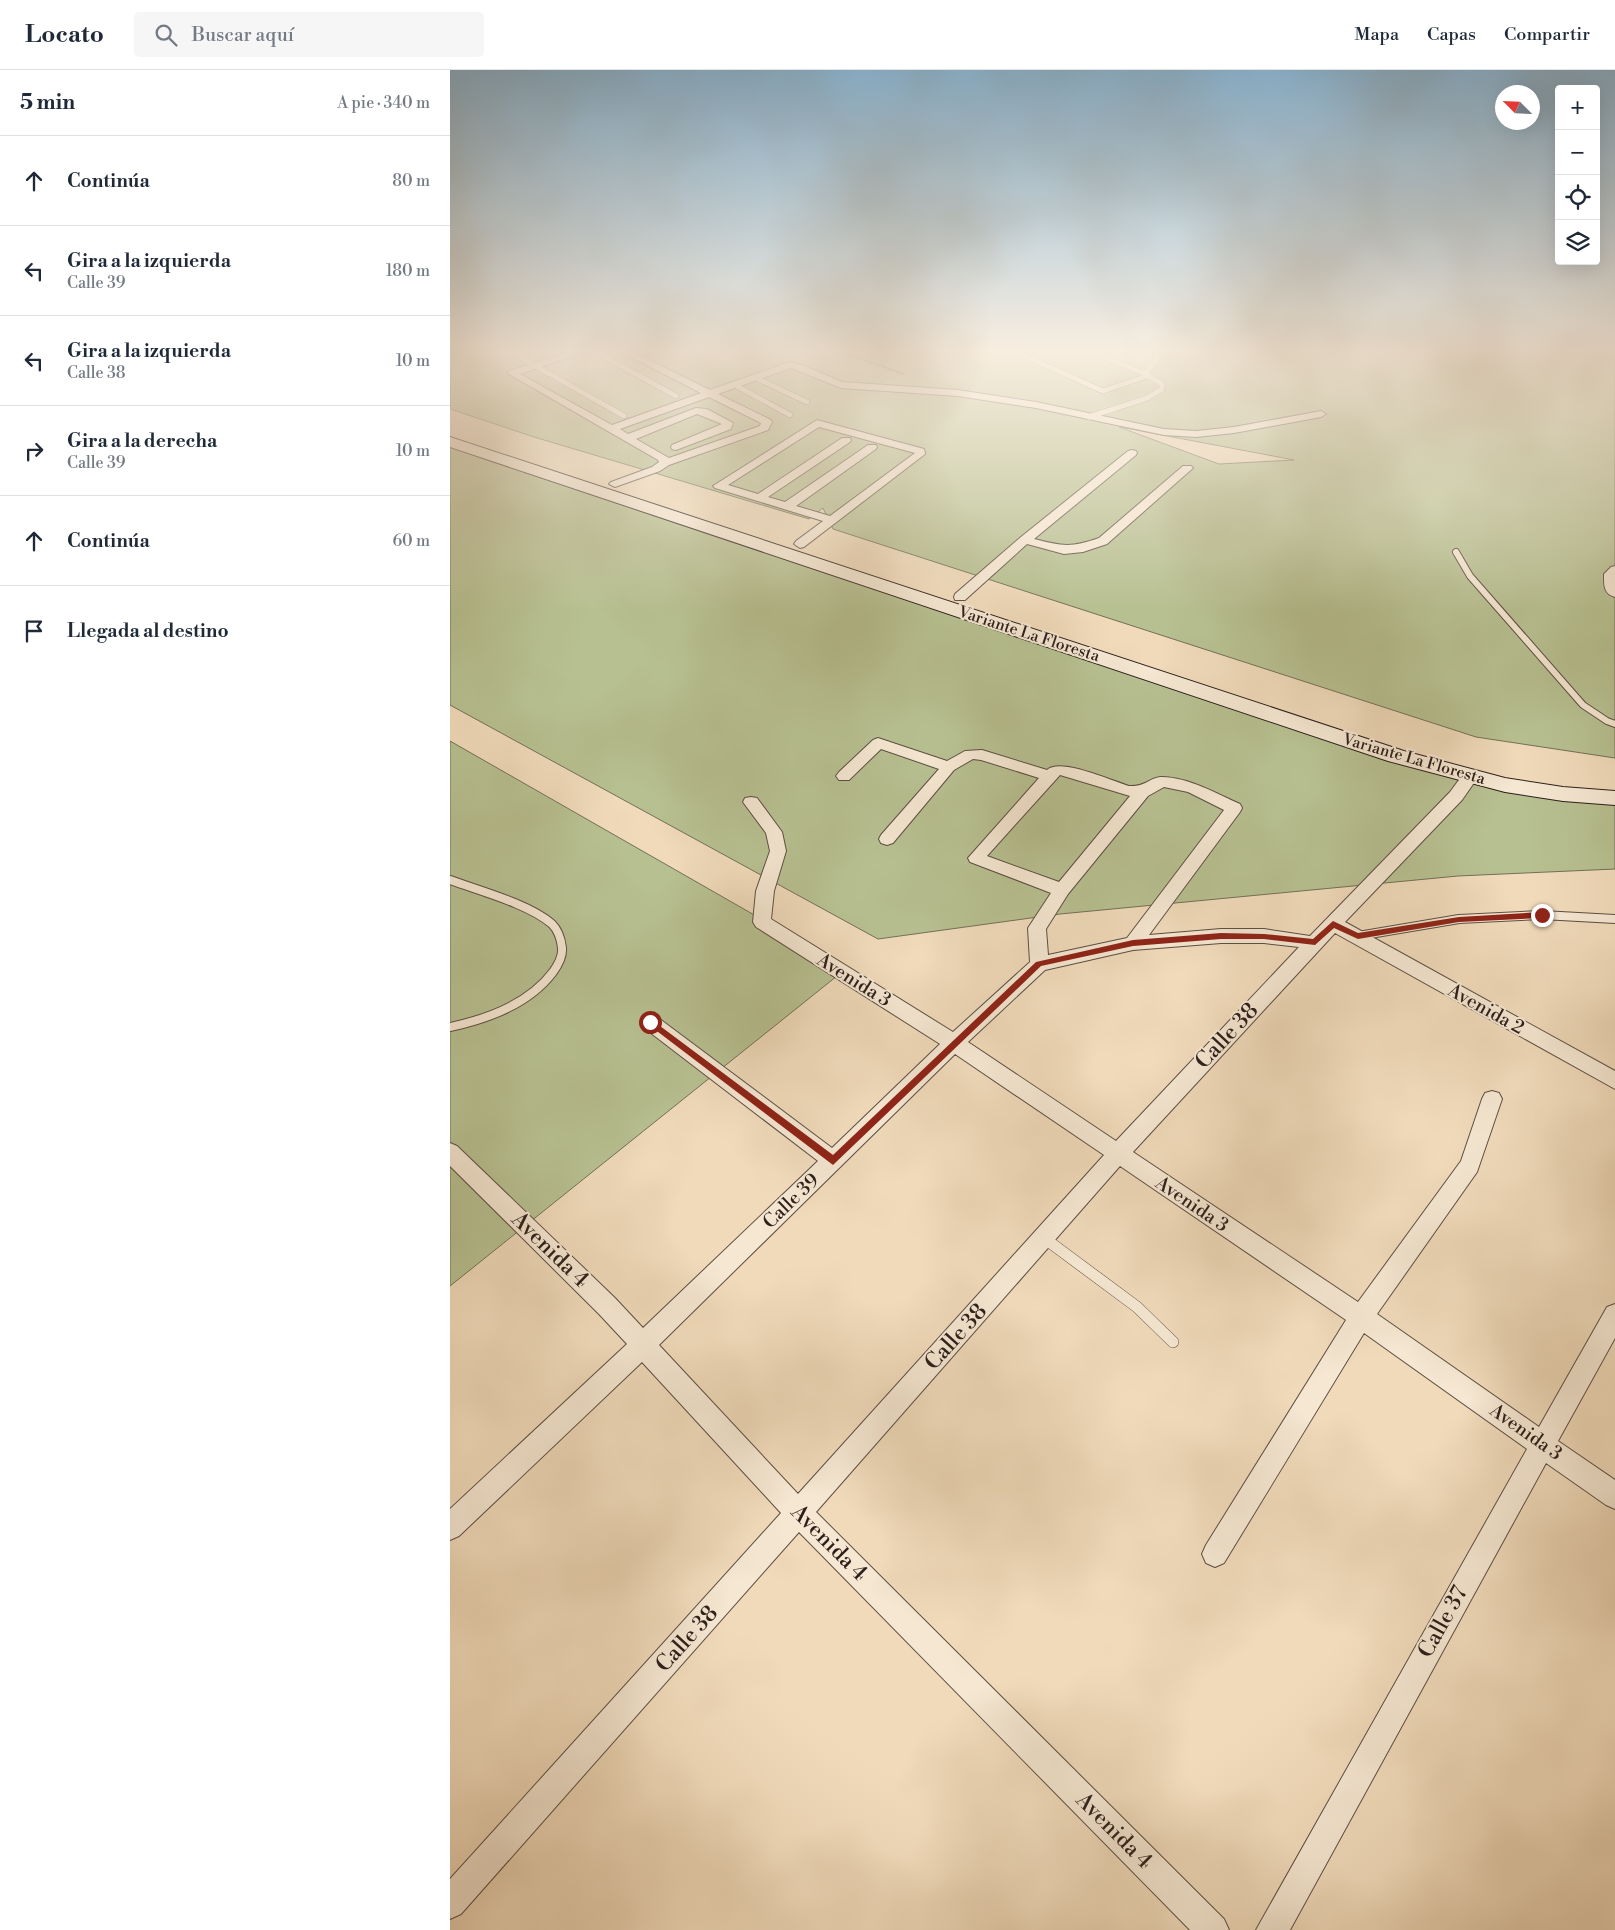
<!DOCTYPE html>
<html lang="es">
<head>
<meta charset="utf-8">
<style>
	body { margin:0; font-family:"Libre Bodoni",serif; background:#f6f6f7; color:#1f2937 }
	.controls { position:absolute; right:15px; top:15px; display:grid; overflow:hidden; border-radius:5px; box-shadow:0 5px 20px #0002 }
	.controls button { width:45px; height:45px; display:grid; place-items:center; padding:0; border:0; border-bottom:1px solid #e0e1e3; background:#fff; color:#1f2937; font:25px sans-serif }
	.compass { position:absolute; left:1045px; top:15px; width:45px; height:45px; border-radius:50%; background:#fff; box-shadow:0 5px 20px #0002; rotate:294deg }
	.stop { position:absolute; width:15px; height:15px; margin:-11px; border:4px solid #8f2418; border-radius:50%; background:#fff }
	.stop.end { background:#8f2418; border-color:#fff; box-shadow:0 1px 5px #0008 }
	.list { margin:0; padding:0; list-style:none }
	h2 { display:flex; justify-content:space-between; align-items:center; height:65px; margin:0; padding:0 20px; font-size:21px }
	h2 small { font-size:16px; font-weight:400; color:#747a83 }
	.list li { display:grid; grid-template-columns:32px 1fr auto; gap:15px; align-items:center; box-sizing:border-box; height:90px; padding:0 20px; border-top:1px solid #e0e1e3 }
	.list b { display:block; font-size:19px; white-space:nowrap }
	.list p { margin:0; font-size:16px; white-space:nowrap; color:#747a83 }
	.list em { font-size:16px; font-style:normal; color:#747a83 }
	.icon { flex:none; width:28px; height:28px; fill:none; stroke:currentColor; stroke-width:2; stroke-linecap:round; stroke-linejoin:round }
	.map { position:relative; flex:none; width:1165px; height:1860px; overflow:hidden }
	header { display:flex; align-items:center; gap:30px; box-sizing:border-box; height:70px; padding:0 25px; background:#fff; border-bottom:1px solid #e0e1e3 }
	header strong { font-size:24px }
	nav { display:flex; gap:28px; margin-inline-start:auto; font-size:18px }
	.search { width:350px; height:45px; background:#f6f6f7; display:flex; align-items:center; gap:12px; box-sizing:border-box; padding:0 18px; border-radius:5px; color:#747a83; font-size:19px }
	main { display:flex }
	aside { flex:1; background:#fff }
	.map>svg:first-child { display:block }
</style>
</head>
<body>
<header>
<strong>Locato</strong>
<div class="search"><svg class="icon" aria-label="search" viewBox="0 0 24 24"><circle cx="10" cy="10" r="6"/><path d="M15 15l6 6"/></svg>Buscar aquí</div>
<nav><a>Mapa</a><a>Capas</a><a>Compartir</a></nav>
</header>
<main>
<aside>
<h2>5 min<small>A pie · 340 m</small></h2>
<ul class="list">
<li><svg class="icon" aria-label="ahead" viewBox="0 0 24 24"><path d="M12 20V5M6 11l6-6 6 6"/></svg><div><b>Continúa</b></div><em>80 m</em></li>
<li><svg class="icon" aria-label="left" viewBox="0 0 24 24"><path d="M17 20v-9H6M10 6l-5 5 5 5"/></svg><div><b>Gira a la izquierda</b><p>Calle 39</p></div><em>180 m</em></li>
<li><svg class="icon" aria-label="left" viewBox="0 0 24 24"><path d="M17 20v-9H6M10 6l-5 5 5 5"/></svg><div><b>Gira a la izquierda</b><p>Calle 38</p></div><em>10 m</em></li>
<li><svg class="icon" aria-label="right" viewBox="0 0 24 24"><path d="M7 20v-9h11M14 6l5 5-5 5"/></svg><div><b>Gira a la derecha</b><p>Calle 39</p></div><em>10 m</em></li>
<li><svg class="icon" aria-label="ahead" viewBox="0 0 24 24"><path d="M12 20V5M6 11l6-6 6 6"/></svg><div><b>Continúa</b></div><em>60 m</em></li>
<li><svg class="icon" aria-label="arrive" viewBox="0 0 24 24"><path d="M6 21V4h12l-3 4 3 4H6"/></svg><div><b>Llegada al destino</b></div></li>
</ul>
</aside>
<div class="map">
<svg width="1165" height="1860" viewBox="0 0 1165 1860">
	<rect width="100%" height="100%" fill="#f0daba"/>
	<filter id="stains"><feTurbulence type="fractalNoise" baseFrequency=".004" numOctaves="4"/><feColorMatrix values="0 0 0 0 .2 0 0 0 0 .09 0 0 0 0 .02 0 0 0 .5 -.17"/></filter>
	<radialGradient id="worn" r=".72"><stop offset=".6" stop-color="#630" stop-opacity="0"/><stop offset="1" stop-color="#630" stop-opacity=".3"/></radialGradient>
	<path fill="#b7c091" stroke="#727056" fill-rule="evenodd" d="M0 281H1165V688L1026 667 383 459 373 438 359 449 84 367 0 339ZM669 357H670L844 390 769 394Z
		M0 375 1007 706 1165 732V799L1008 806 610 844 428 869 0 635Z
		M0 671 397 898 0 1216Z"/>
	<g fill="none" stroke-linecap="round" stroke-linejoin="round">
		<defs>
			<path id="service-far3" d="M59 281 174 346
				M144 281 226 326
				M564 281 653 321 697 306
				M640 281 695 304
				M306 308 357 332
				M285 315 340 345
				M639 347 697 328 712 319V314L695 304 711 283 709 281"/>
			<path id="service-far2" d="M1006 482 1020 506 1133 635 1157 651 1165 654"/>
			<path id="service-far1" d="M0 810C30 821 79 834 102 854 108 860 111 869 112 878 113 887 108 895 103 902 79 934 38 949 0 957
				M908 866 1009 849 1092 845 1165 849"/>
			<path id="service" d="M594 1168 687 1237 723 1272"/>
			<path id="minor" d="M123 281H137L70 304 162 355 251 323 169 281H181L260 320 340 292 355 296 392 312 508 320 586 332 714 359 746 361 784 357 871 341 876 344 871 347 784 363 746 367 714 365 586 338 508 326 391 318 341 298 268 324 321 350 322 352 318 360 219 395 210 401 165 417 159 414 161 412 202 397 209 392 208 390 57 303 59 301ZM259 327 311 353 310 356 219 388 186 369 247 344 272 354 222 375 221 377 222 379 226 380 281 359 283 353 257 339 246 338 178 364 170 359Z
				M367 350 474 379 475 384 354 477 350 478 344 474 346 471 373 451 265 418 263 416ZM369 357 465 383 380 446 346 436 426 379 427 377 426 375H418L335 432 318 427 400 372 401 370 400 368H392L308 424 278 415Z
				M682 380 686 381 687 383 686 385 584 469C612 476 621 478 649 468L733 396H741L743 398 657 474 633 482 614 484 577 474 515 530H505L504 527 505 524 571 467 678 381Z
				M1165 496V527C1153 524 1154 514 1154 504L1161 497Z
				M428 668 497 691 515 681 532 680 597 700C610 687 662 711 679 716 696 717 700 707 712 707 738 707 767 724 790 734L792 738 790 742 699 865 771 859H814L860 866 1000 722 1014 703H1026L1028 707 1012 730 895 852 1165 1001V1019L885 863 683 1082 908 1232 1011 1091 1032 1029 1035 1023 1042 1021 1049 1023 1052 1029 1027 1102 927 1244 1089 1357 1157 1237 1165 1234V1268L1108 1371 1165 1410V1439L1156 1435 1096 1393 840 1860H806L1077 1379 914 1263 774 1493 765 1497 756 1493 752 1484 756 1475 896 1250 670 1096 366 1442 774 1849 779 1860H740L349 1462 11 1844 0 1849V1809L331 1443 192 1292 9 1466 0 1470V1439L177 1274 149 1244 0 1096V1073L7 1076 165 1228 193 1258 368 1091 193 957 190 952 193 947 200 944 207 947 382 1078 490 974 306 857 303 852 306 821 320 781 316 763 293 732 295 728 301 727 307 728 332 762 336 781 324 821 321 849 503 962 580 892 578 858 601 823 520 792 518 788 589 708 531 690 523 689 504 700 443 773 437 775 431 773 429 769 431 765 489 699 431 679 399 710H389L386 706 389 702 423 670ZM610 705 680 726 609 812 537 786ZM714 717 738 722 774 740 677 868 598 885 596 859 618 824 698 726ZM771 873H814L849 877 666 1071 518 972 595 900 683 880ZM505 984 654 1085 348 1424 209 1275Z"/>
			<path id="secondary" d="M0 367 954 681 1055 708 1113 717 1165 721V735L1113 731 1055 722 938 691 0 377Z"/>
		</defs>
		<use href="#service-far3" stroke="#5d4e43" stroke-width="6"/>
		<use href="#service-far2" stroke="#5d4e43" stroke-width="8"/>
		<use href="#service-far1" stroke="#5d4e43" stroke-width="10"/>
		<use href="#service" stroke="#5d4e43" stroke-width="12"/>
		<use href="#minor" stroke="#5d4e43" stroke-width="2"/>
		<use href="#secondary" stroke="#2c1f1b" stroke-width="2"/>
		<path stroke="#2c1f1b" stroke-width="2" stroke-dasharray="2 1" stroke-linecap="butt" d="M389 281 454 304"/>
		<use href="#service-far3" stroke="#f5e7d2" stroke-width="5"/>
		<use href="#service-far2" stroke="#f5e7d2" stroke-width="6"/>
		<use href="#service-far1" stroke="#f5e7d2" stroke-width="8"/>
		<use href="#service" stroke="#f5e7d2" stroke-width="11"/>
		<use href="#minor" fill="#f5e7d2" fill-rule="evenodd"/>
		<use href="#secondary" fill="#f5e7d2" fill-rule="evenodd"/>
	</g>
	<linearGradient id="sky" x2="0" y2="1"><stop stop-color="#8ab6d5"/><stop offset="0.52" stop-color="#f8eee0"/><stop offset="1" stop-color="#f8eee0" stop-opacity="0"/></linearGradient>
	<rect width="1165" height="541" fill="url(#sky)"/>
	<path fill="#8f2418" d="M1092 842 1095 845 1092 848 1009 852 908 869 884 858 865 875 814 869H771L683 876 591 896 383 1095 195 952 200 949 202 950 383 1085 586 892 683 870 771 863 814 864 863 869 883 851 908 863 1009 847Z"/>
	<g text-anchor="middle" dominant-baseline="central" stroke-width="4" stroke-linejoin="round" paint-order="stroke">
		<g font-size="16" fill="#2c1f1b" stroke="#f5e7d2">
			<text transform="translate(579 564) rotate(18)">Variante La Floresta</text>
			<text transform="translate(964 689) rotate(16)">Variante La Floresta</text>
		</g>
		<g font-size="19" fill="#2c1f1b" stroke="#f5e7d2">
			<text transform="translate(404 910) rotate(32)">Avenida 3</text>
			<text transform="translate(1036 939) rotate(29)">Avenida 2</text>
			<text transform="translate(341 1131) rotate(-44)">Calle 39</text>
			<text transform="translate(742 1134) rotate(34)">Avenida 3</text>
			<text transform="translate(1076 1362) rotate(35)">Avenida 3</text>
		</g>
		<g font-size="22" fill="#2c1f1b" stroke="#f5e7d2">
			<text transform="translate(777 966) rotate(-47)">Calle 38</text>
			<text transform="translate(100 1180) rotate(44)">Avenida 4</text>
			<text transform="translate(506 1267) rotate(-48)">Calle 38</text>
			<text transform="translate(379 1473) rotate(45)">Avenida 4</text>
			<text transform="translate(993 1552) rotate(-61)">Calle 37</text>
			<text transform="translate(237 1569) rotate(-48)">Calle 38</text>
			<text transform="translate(664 1761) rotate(45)">Avenida 4</text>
		</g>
	</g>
	<rect width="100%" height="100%" filter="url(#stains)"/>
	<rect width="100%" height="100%" fill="url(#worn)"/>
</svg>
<div class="controls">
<button>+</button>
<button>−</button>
<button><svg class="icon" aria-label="locate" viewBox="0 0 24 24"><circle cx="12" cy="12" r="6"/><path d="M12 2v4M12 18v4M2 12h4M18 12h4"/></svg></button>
<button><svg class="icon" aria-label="layers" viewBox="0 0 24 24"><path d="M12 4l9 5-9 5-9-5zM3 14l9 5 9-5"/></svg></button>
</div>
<svg class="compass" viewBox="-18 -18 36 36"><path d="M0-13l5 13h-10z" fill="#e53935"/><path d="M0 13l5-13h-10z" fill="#747a83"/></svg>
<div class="stop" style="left:200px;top:952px"></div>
<div class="stop end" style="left:1092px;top:845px"></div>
</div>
</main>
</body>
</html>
